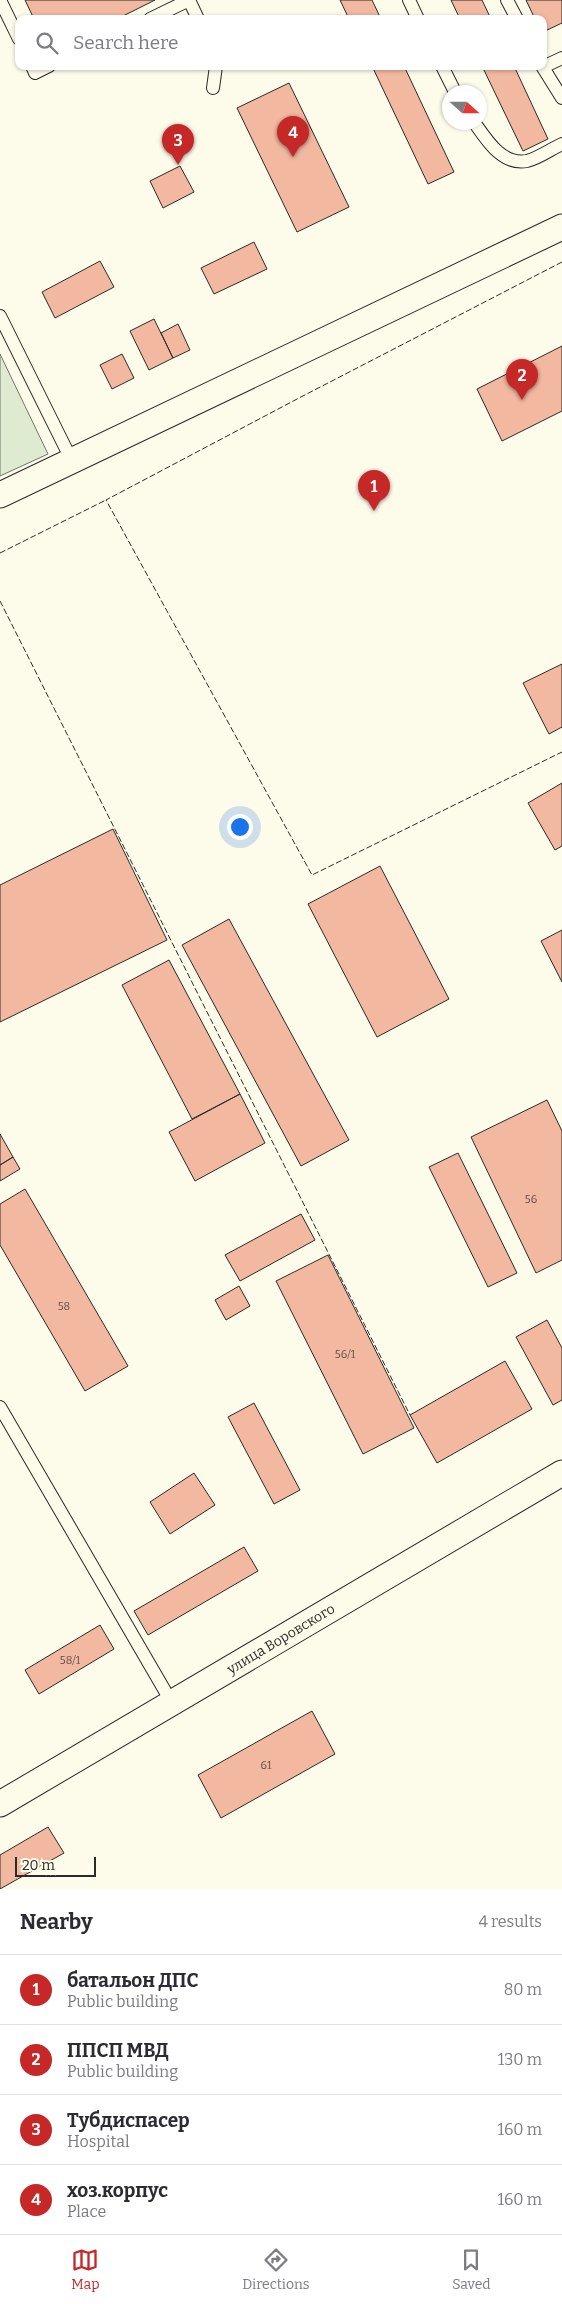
<!DOCTYPE html>
<html lang="en">
<head>
<meta charset="utf-8">
<style>
	body { margin:0; font-family:Bitter,serif; background:#f2f2f3; color:#2b2b33 }
	.compass { position:absolute; left:442px; top:85px; width:45px; height:45px; border-radius:50%; background:#fff; box-shadow:0 1px 4px #0004; rotate:111deg }
	.scale { position:absolute; left:15px; bottom:12px; width:81px; box-sizing:border-box; padding-left:5px; border:2px solid #2b2b2b; border-top:0; font-size:14px; line-height:18px; white-space:nowrap; color:#2b2b2b; -webkit-text-stroke:4px #fdfbea; paint-order:stroke }
	.you { position:absolute; left:239px; top:826px; width:18px; height:18px; margin:-12px; border:4px solid #fff; border-radius:50%; background:#1a73e8; box-shadow:0 0 0 8px #1a73e833 }
	.badge { display:grid; place-items:center; width:32px; height:32px; border-radius:50%; background:#c62828; color:#fff; font-size:16px; font-weight:700 }
	.pin { position:absolute; translate:-50% -41px; filter:drop-shadow(0 1px 2px #0008) }
	.pin::after { content:''; position:absolute; top:26px; width:18px; height:15px; background:inherit; clip-path:polygon(0 0,100% 0,50% 100%) }
	.list { margin:0; padding:0; list-style:none }
	h2 { display:flex; justify-content:space-between; align-items:center; height:65px; margin:0; padding:0 20px; font-size:21px }
	h2 small { font-size:16px; font-weight:400; color:#7c7c81 }
	.list li { display:grid; grid-template-columns:32px 1fr auto; gap:15px; align-items:center; box-sizing:border-box; height:70px; padding:0 20px; border-top:1px solid #e1e1e2 }
	.list b { display:block; font-size:19px; white-space:nowrap }
	.list p { margin:0; font-size:16px; white-space:nowrap; color:#7c7c81 }
	.list em { font-size:16px; font-style:normal; color:#7c7c81 }
	.icon { flex:none; width:28px; height:28px; fill:none; stroke:currentColor; stroke-width:2; stroke-linecap:round; stroke-linejoin:round }
	.map { position:relative; flex:none; width:562px; height:1889px; overflow:hidden }
	.search { position:absolute; background:#fff; box-shadow:0 1px 4px #0004; left:15px; right:15px; top:15px; height:55px; display:flex; align-items:center; gap:12px; box-sizing:border-box; padding:0 18px; border-radius:10px; color:#7c7c81; font-size:19px }
	.sheet { height:345px; background:#fff }
	nav { display:flex; justify-content:space-around; align-items:center; box-sizing:border-box; height:70px; border-top:1px solid #e1e1e2; background:#fff; font-size:14px; color:#7c7c81 }
	nav a { display:grid; justify-items:center; gap:2px }
	nav .on { color:#c62828 }
	.map>svg:first-child { display:block }
</style>
</head>
<body>
<div class="map">
<svg width="562" height="1889" viewBox="0 0 562 1889">
	<rect width="100%" height="100%" fill="#fdfbea"/>
	<path fill="#deebd1" stroke="#74746e" d="M0 354 48 454 0 476Z"/>
	<path fill="#f2b8a0" stroke="#2b2b2b" d="M25 0H155L117 19H34Z
		M340 0H372L381 19H349Z
		M451 0H482L491 19H460Z
		M526 0H562V23L543 32V19H535Z
		M372 66H404L454 172 428 184Z
		M482 66H514L548 139 523 151Z
		M289 83 349 207 297 232 237 108Z
		M180 166 194 192 163 208 150 181Z
		M254 242 267 269 214 294 201 268Z
		M100 261 114 287 55 318 42 292Z
		M154 319 173 358 149 370 130 331Z
		M178 324 190 350 173 358 161 333Z
		M562 346V411L502 441 477 389Z
		M122 354 134 378 112 389 100 365Z
		M562 664V727L549 734 523 683Z
		M562 783V846L555 850 528 803Z
		M113 829 167 940 0 1022V885Z
		M380 866 449 999 377 1037 308 904Z
		M229 919 349 1140 301 1166 182 945Z
		M562 930V982L541 941Z
		M169 960 240 1094 192 1119 122 985Z
		M240 1094 265 1143 195 1181 169 1132Z
		M547 1100 562 1131V1260L536 1273 471 1137Z
		M0 1134 13 1157 0 1165Z
		M458 1153 517 1273 488 1287 429 1167Z
		M13 1157 20 1169 0 1181V1165Z
		M25 1189 128 1366 85 1391 0 1245V1204Z
		M301 1214 315 1240 240 1281 225 1255Z
		M328 1255 414 1428 363 1454 276 1281Z
		M239 1286 250 1306 226 1320 215 1300Z
		M547 1320 562 1348V1400L553 1405 516 1337Z
		M505 1361 532 1409 437 1463 410 1415Z
		M254 1403 300 1490 274 1504 228 1417Z
		M194 1473 215 1505 170 1534 150 1502Z
		M244 1547 258 1571 148 1635 134 1611Z
		M100 1625 114 1649 39 1694 25 1670Z
		M312 1711 335 1754 221 1818 198 1775Z
		M48 1827 64 1853 0 1889V1855Z"/>
	<g fill="none" stroke-linecap="round" stroke-linejoin="round">
		<defs>
			<path id="lane" d="M0 0 19 39
				M189 0 198 19
				M409 0 418 19
				M507 0 517 19
				M150 19 189 0
				M32 66 35 73 49 66
				M442 66 455 92
				M542 66 562 98
				M543 67 562 58
				M213 88 216 66
				M474 122C486 139 502 166 527 161 539 158 551 149 562 144
				M0 316 72 461
				M0 1407 172 1703"/>
			<path id="street" d="M0 495 562 227
				M0 1804 562 1473"/>
		</defs>
		<use href="#lane" stroke="#2b2b2b" stroke-width="14"/>
		<use href="#street" stroke="#2b2b2b" stroke-width="27"/>
		<use href="#lane" stroke="#fdfbea" stroke-width="12"/>
		<use href="#street" stroke="#fdfbea" stroke-width="25"/>
		<path stroke="#2b2b2b" stroke-width="1" stroke-dasharray="6 2.5" stroke-linecap="butt" d="M562 262 299 398 106 500 312 875 562 752
			M0 553 106 500
			M0 601 410 1415"/>
	</g>
	<g text-anchor="middle" dominant-baseline="central" stroke-width="4" stroke-linejoin="round" paint-order="stroke">
		<g font-size="11" fill="#5d4e48">
			<text x="531" y="1199">56</text>
			<text x="64" y="1306">58</text>
			<text x="345" y="1354">56/1</text>
			<text x="70" y="1660">58/1</text>
			<text x="266" y="1765">61</text>
		</g>
		<g font-size="14" fill="#2b2b2b" stroke="#fdfbea">
			<text transform="translate(281 1639) rotate(-31)">улица Воровского</text>
		</g>
	</g>
</svg>
<svg class="compass" viewBox="-18 -18 36 36"><path d="M0-13l5 13h-10z" fill="#e53935"/><path d="M0 13l5-13h-10z" fill="#7c7c81"/></svg>
<div class="scale">20 m</div>
<div class="you"></div>
<div class="pin badge" style="left:374px;top:511px">1</div>
<div class="pin badge" style="left:522px;top:400px">2</div>
<div class="pin badge" style="left:178px;top:165px">3</div>
<div class="pin badge" style="left:293px;top:157px">4</div>
<div class="search"><svg class="icon" aria-label="search" viewBox="0 0 24 24"><circle cx="10" cy="10" r="6"/><path d="M15 15l6 6"/></svg>Search here</div>
</div>
<section class="sheet">
<h2>Nearby<small>4 results</small></h2>
<ul class="list">
<li><span class="badge">1</span><div><b>батальон ДПС</b><p>Public building</p></div><em>80 m</em></li>
<li><span class="badge">2</span><div><b>ППСП МВД</b><p>Public building</p></div><em>130 m</em></li>
<li><span class="badge">3</span><div><b>Тубдиспасер</b><p>Hospital</p></div><em>160 m</em></li>
<li><span class="badge">4</span><div><b>хоз.корпус</b><p>Place</p></div><em>160 m</em></li>
</ul>
</section>
<nav>
<a class="on"><svg class="icon" aria-label="map" viewBox="0 0 24 24"><path d="M3 6l6-2 6 2 6-2v14l-6 2-6-2-6 2zM9 4v14M15 6v14"/></svg>Map</a>
<a><svg class="icon" aria-label="directions" viewBox="0 0 24 24"><path d="M12 3l9 9-9 9-9-9zM9 14v-3h6M13 9l2 2-2 2"/></svg>Directions</a>
<a><svg class="icon" aria-label="saved" viewBox="0 0 24 24"><path d="M7 4h10v16l-5-4-5 4z"/></svg>Saved</a>
</nav>
</body>
</html>
